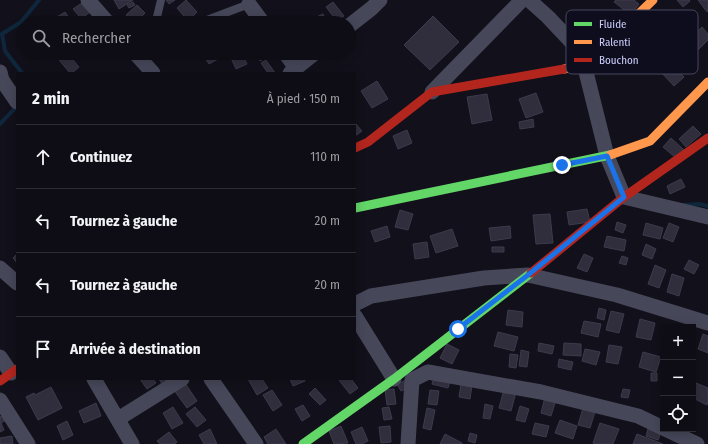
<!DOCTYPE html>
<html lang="fr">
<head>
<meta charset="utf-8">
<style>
	body { margin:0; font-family:"Fira Sans Condensed",sans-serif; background:#1c1a22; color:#f1f3f6 }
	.controls { position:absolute; right:12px; bottom:12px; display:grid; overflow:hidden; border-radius:0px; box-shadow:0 2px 10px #0003 }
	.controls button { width:36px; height:36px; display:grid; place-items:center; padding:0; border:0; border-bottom:1px solid #2e2c34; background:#0e0c14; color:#f1f3f6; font:20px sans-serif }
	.stop { position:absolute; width:12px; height:12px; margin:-9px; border:3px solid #1a73e8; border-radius:50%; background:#fff }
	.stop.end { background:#1a73e8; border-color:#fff; box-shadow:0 1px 4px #0008 }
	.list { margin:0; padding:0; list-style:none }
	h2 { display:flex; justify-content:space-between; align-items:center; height:52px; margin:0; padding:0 16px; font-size:17px }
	h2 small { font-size:13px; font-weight:400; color:#9b9ba0 }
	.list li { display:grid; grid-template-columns:26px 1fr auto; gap:12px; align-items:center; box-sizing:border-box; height:64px; padding:0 16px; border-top:1px solid #2e2c34 }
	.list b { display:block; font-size:15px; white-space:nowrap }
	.list em { font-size:13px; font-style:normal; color:#9b9ba0 }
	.icon { flex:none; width:22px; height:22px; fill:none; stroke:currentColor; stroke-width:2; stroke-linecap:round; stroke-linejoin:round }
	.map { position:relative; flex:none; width:708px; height:444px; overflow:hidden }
	.search { position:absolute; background:#0e0c14; box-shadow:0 2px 10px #0003; left:16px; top:16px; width:340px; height:44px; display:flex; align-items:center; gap:10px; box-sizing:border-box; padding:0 14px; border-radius:22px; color:#9b9ba0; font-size:15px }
	.panel { position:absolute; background:#0e0c14; box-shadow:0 2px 10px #0003; left:16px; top:72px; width:340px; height:308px; border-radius:0px }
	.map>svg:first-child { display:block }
</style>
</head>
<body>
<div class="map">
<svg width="708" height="444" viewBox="0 0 708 444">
	<rect width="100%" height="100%" fill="#12101a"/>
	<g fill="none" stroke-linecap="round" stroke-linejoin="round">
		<path stroke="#0f273c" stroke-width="4" d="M22 73 5 51 2 34 21 22 39 0
			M0 124 17 106
			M683 205 699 204 708 206"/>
	</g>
	<path fill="#302e3c" stroke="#3c3b4d" d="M114 0H133L119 9Z
		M166 0H175L169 4Z
		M186 0 197 12 188 21 177 8Z
		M616 0H634L639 4 631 15 614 2Z
		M677 0H689L690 1 683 7Z
		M698 0H708V11L707 12Z
		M85 1 92 11 77 21 76 18 79 16 73 9Z
		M133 2 135 5 129 8 127 5Z
		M333 2 344 16 337 21 326 7Z
		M137 5 145 13 135 23H133L126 15Z
		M65 12 73 23H61L57 17Z
		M323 14 327 23H311L310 20Z
		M433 16 459 42 430 70 404 45Z
		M95 17 98 23H84Z
		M300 20 302 23H293Z
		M702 27 708 34V40L698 50 688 40Z
		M67 53 79 67 72 73H70L59 60Z
		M202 53H214L218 59 209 64Z
		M242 53 247 64 236 69 231 58Z
		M255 53H271V54L260 61Z
		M266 60 275 73H268L261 63Z
		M668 61 684 77 674 86 659 70Z
		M377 81 388 99 372 108 361 91Z
		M536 93 543 112 526 118 519 99Z
		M487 94 492 120 472 124 467 97Z
		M533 119 534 127 520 129 519 122Z
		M355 123 362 131 355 136Z
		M693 126 701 134 686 147 679 139Z
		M407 130 412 143 398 149 393 136Z
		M671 138 684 150 676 158 663 147Z
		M681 179 685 187 670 194 667 186Z
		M587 209 590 222 569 225 567 212Z
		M400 210 413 214 408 230 395 227Z
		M550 214 553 243 536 244 533 215Z
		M617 222 626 225 623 233 615 230Z
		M646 223 663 228 660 239 643 235Z
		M669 223 679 227 673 242 663 238Z
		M387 226 390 237 375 242 371 231Z
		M510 226 511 238 491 241 489 228Z
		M452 229 458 246 436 253 430 236Z
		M607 236 626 240 624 251 604 247Z
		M427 242 429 257 415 259 413 244Z
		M646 244 656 249 652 259 642 255Z
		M492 247H504V252H492Z
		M17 254V263L13 258Z
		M584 254 593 258 587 272 577 268Z
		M622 256 628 258 626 265 619 263Z
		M689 260 699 265 694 274 684 269Z
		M655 265 666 270 659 288 648 284Z
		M672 274 684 278 679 296 667 292Z
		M599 308 606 310 604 320 597 318Z
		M508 310 523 312 522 327 506 325Z
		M611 311 624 314 619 333 606 330Z
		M640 319 655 323 651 340 636 337Z
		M584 321 601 324 598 337 581 333Z
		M498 332 518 337 514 351 494 346Z
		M703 334 708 336V353L698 349Z
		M539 343 554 346 552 354 538 351Z
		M564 343 581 344V356L563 355Z
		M447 344 459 350 452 364 440 358Z
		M609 345 622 347 618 364 606 362Z
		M585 349 600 352 596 365 582 361Z
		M521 350 529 352 527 367 519 366Z
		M643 352 661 357 656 372 639 367Z
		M510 354 518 355 516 368 509 367Z
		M559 359 573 362 571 370 558 367Z
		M651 373H657V381H651Z
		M434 377 450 381 448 388 432 384Z
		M140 379H153L156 383 147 389Z
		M159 379H170L162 384Z
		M248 379H262L268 388 257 395Z
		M290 379H304L305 381 293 386Z
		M338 379H351L358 388 350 394Z
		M407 380 410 387 401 391 397 384Z
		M185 383 197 401 187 408 174 390Z
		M696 383 708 388V402L707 405 693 398V390Z
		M461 384 472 385 470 399 459 397Z
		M51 387 62 408 38 420 26 397 34 393 35 395Z
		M315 388 326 400 320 405 309 394Z
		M394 389 396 404 387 405 385 390Z
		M504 389 516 392 511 411 499 408Z
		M623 389 630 390 628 398 621 397Z
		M272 390 282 405 273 411 263 395Z
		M430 390 439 391 437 405 428 404Z
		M545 397 556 400 551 416 541 413Z
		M96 403 101 416 84 423 79 411Z
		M485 404 493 406 490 419 483 418Z
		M303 405 310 416 302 421 295 409Z
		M520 406 529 409 525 422 516 420Z
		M173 407 183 423 172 429 163 413Z
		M195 407 206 420 197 427 186 414Z
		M389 407 392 419 384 420 382 408Z
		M427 408 435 410 431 430 423 428Z
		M583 408 595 412 590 428 578 425Z
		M4 415 6 420 1 423 4 430 0 432V417Z
		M560 420 577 426 573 439 555 433Z
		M67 421 73 435 63 440 57 426Z
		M535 423 549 426 546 437 532 434Z
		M600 423 619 429 613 444H596L593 443Z
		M649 425 662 430 658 440 646 436Z
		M341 426 348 443 334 444 329 431Z
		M390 426 391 442 381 443 379 427Z
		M362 427 368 441 362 444H356L351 432Z
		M210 429 217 444H204L199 435Z
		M276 429 286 444H268L264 437Z
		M169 432 177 442 175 444H160L157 441Z
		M470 433 477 435 475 443 468 441Z
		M445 434 462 443V444H440Z
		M637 434 663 444H633Z
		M12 436 13 444H0V438Z"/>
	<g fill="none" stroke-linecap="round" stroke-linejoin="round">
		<path stroke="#46485a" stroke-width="8" d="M156 21 161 0
			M199 23 249 4"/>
		<path stroke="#46485a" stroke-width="15" d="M88 0 108 23
			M529 0 548 17 581 52 607 156 624 197 708 217
			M249 4 263 23
			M349 26 372 8 380 0
			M135 53 153 73
			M285 53 296 68
			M0 72 2 80 17 102
			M290 73 315 53
			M432 92 522 0
			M0 268 17 283
			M355 304 371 296 484 278 528 275 617 295 708 323
			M355 316 394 379
			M0 357 11 373
			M94 379 132 444
			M211 379 256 444
			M412 380 428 372 541 392 638 416 663 428
			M0 400 28 444
			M118 419 182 379
			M665 429 697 444
			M408 444 412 380"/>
		<path stroke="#63d668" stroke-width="9" d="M355 208 610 155
			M303 444 394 379 531 273"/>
		<path stroke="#ff974d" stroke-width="9" d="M564 69 585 65 653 0
			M610 155 650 141 708 82"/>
		<path stroke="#b3261e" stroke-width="9" d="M355 148 368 142 432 92 564 69
			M531 273 624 197 708 138
			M0 381 17 369"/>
	</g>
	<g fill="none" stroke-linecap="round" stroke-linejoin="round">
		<path stroke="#1a73e8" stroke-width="5" d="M458 329 528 275 624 197 607 156 562 165"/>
	</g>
	<rect x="566" y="10" width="132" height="64" rx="6" fill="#0e0d1d" stroke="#474760" stroke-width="1"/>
	<rect x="574" y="22" width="18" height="4" fill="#63d668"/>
	<rect x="574" y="40" width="18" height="4" fill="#ff974d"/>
	<rect x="574" y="58" width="18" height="4" fill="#b3261e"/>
	<g font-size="11" fill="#cdcefc">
		<text x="599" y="28">Fluide</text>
		<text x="599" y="46">Ralenti</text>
		<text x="599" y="64">Bouchon</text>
	</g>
</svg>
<div class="controls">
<button>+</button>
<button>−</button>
<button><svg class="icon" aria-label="locate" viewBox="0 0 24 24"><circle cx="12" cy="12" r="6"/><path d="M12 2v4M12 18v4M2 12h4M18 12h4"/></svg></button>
</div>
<div class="stop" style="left:458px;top:329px"></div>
<div class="stop end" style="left:562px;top:165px"></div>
<div class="search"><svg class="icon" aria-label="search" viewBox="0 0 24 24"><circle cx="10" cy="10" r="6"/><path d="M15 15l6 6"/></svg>Rechercher</div>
<section class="panel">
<h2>2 min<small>À pied · 150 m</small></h2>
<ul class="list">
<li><svg class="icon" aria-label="ahead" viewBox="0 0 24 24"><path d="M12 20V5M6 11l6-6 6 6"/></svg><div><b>Continuez</b></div><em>110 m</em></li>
<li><svg class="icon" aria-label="left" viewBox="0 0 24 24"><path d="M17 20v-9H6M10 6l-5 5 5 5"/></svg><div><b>Tournez à gauche</b></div><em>20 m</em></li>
<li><svg class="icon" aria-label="left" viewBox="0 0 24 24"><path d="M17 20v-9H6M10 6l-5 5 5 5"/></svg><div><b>Tournez à gauche</b></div><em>20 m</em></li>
<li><svg class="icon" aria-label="arrive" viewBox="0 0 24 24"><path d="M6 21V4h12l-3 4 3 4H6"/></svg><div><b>Arrivée à destination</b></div></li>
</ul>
</section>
</div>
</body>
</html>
